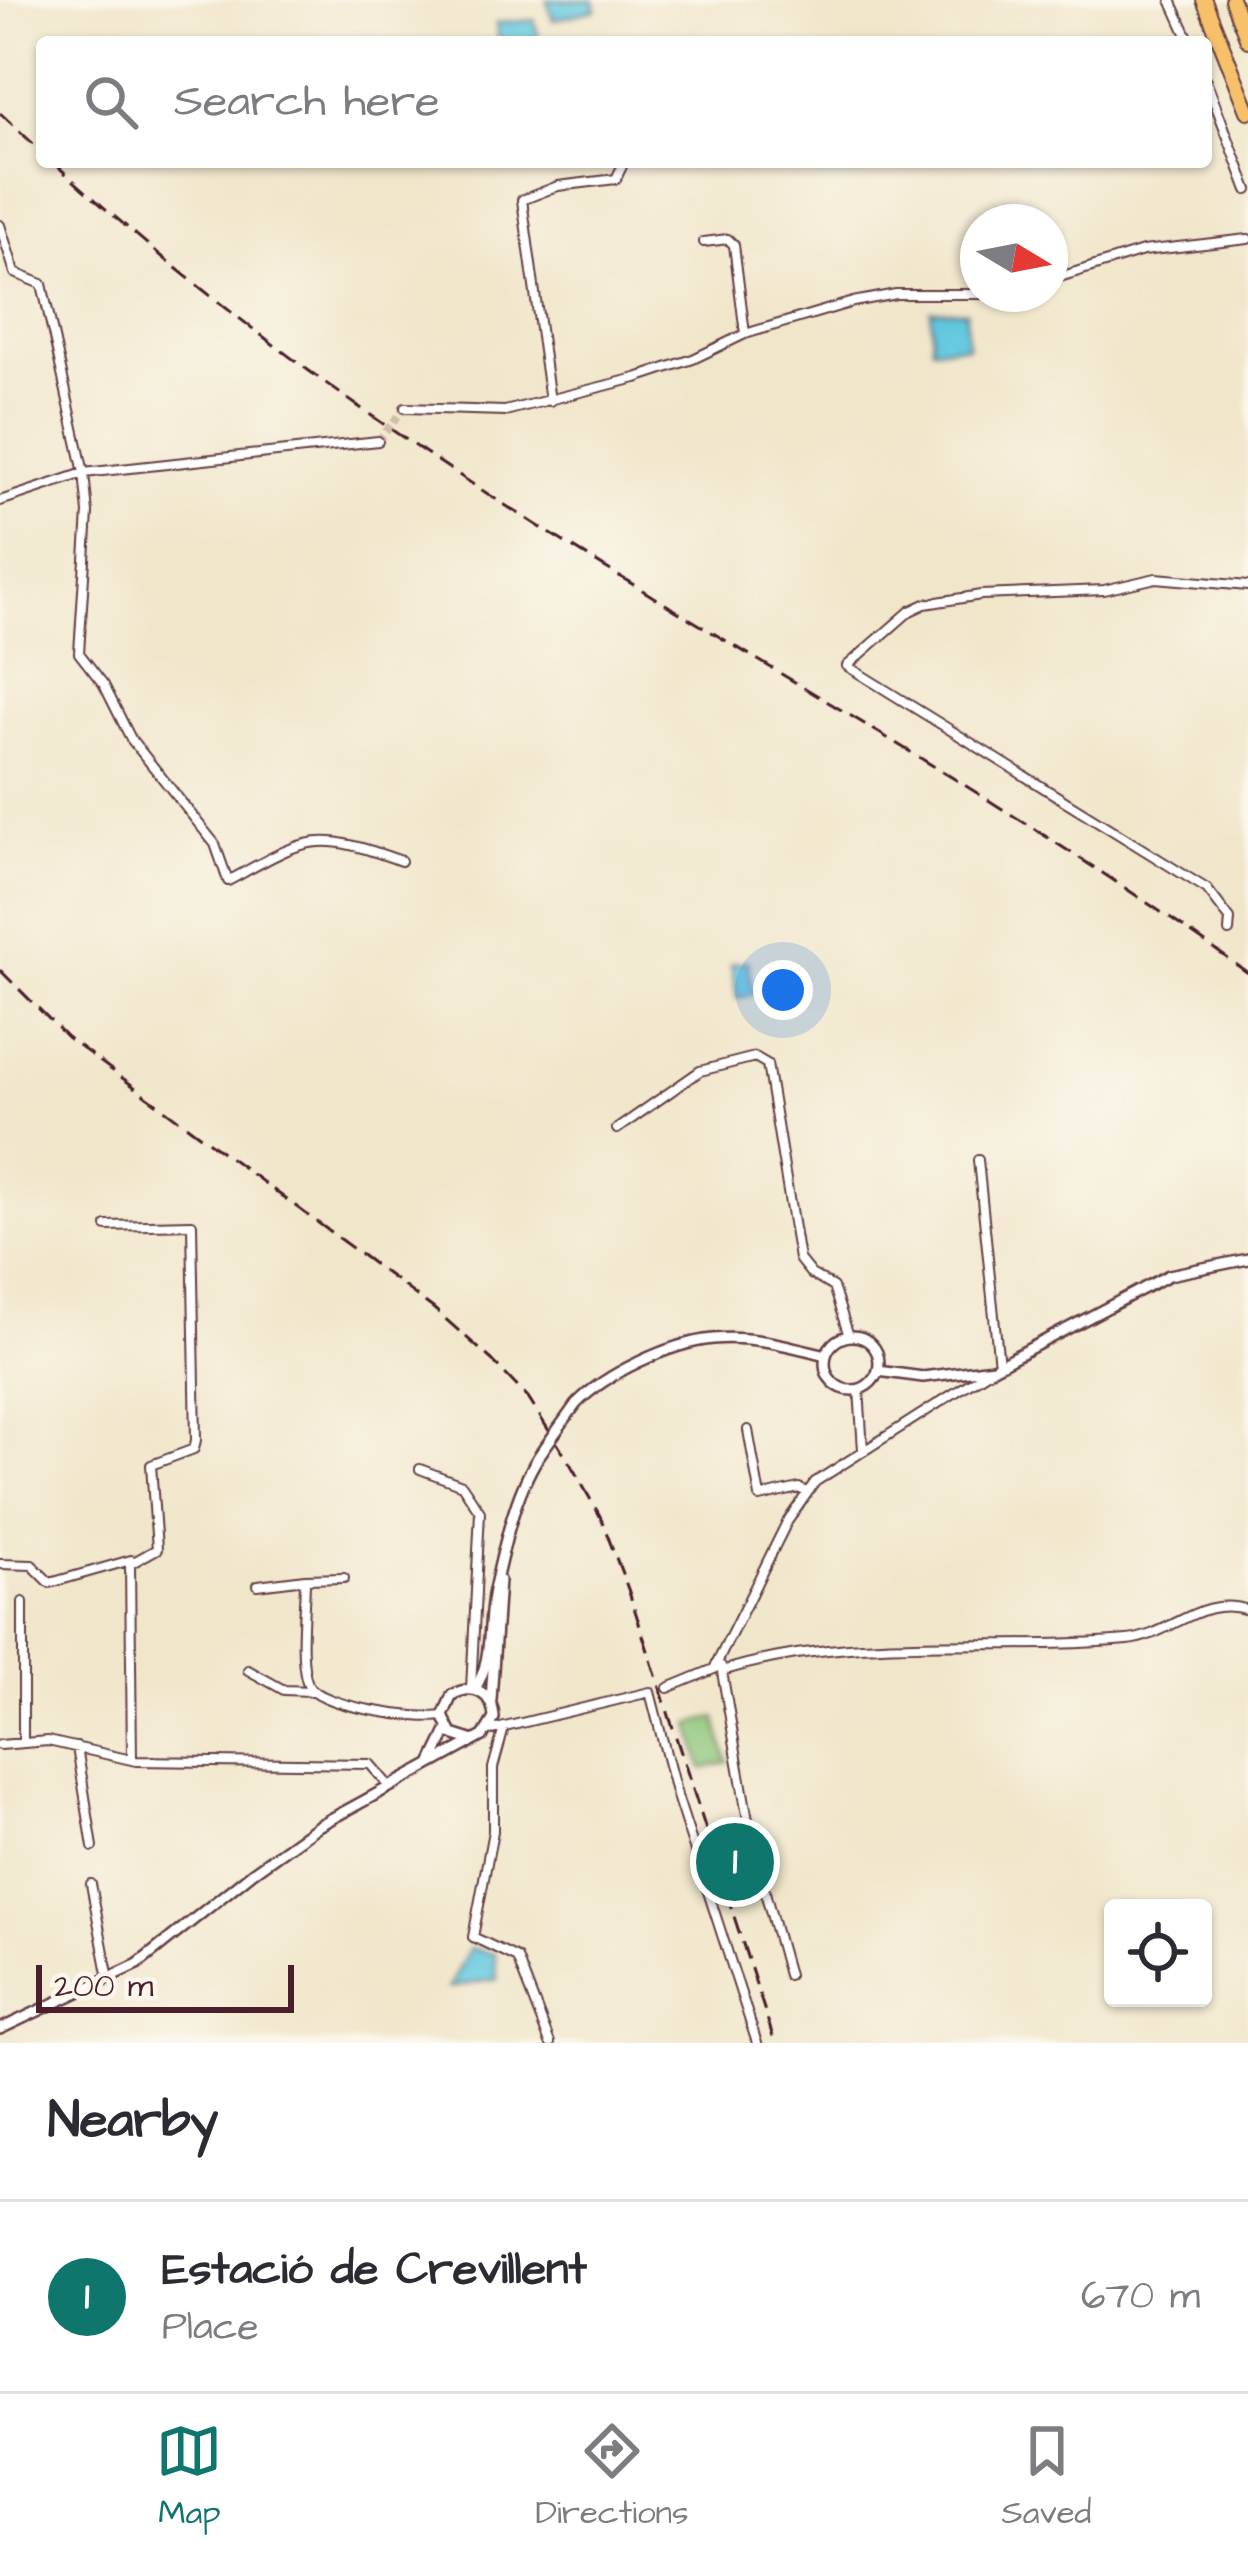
<!DOCTYPE html>
<html lang="en">
<head>
<meta charset="utf-8">
<style>
	body { margin:0; font-family:"Architects Daughter",sans-serif; background:#f7f7f7; color:#2b2b33 }
	.controls { position:absolute; right:36px; bottom:36px; display:grid; overflow:hidden; border-radius:12px; box-shadow:0 3px 9px #0004 }
	.controls button { width:108px; height:108px; display:grid; place-items:center; padding:0; border:0; border-bottom:3px solid #e1e1e2; background:#fff; color:#2b2b33; font:60px sans-serif }
	.compass { position:absolute; left:960px; top:204px; width:108px; height:108px; border-radius:50%; background:#fff; box-shadow:0 3px 9px #0004; rotate:100deg }
	.scale { position:absolute; left:36px; bottom:30px; width:258px; box-sizing:border-box; padding-left:12px; border:6px solid #4a1f2b; border-top:0; font-size:33px; line-height:42px; white-space:nowrap; color:#4a1f2b; -webkit-text-stroke:9px #fbf7ec; paint-order:stroke }
	.you { position:absolute; left:783px; top:990px; width:42px; height:42px; margin:-30px; border:9px solid #fff; border-radius:50%; background:#1a73e8; box-shadow:0 0 0 18px #1a73e833 }
	.badge { display:grid; place-items:center; width:78px; height:78px; border-radius:50%; background:#0f766e; color:#fff; font-size:39px; font-weight:700 }
	.pin { position:absolute; translate:-50% -50%; border:6px solid #fff; box-shadow:0 3px 12px #0006 }
	.list { margin:0; padding:0; list-style:none }
	h2 { display:flex; justify-content:space-between; align-items:center; height:156px; margin:0; padding:0 48px; font-size:51px }
	h2 small { font-size:39px; font-weight:400; color:#7c7c81 }
	.list li { display:grid; grid-template-columns:78px 1fr auto; gap:36px; align-items:center; box-sizing:border-box; height:192px; padding:0 48px; border-top:3px solid #e1e1e2 }
	.list b { display:block; font-size:45px; white-space:nowrap }
	.list p { margin:0; font-size:39px; white-space:nowrap; color:#7c7c81 }
	.list em { font-size:39px; font-style:normal; color:#7c7c81 }
	.icon { flex:none; width:66px; height:66px; fill:none; stroke:currentColor; stroke-width:2; stroke-linecap:round; stroke-linejoin:round }
	.map { position:relative; flex:none; width:1248px; height:2043px; overflow:hidden }
	.search { position:absolute; background:#fff; box-shadow:0 3px 9px #0004; left:36px; right:36px; top:36px; height:132px; display:flex; align-items:center; gap:30px; box-sizing:border-box; padding:0 42px; border-radius:12px; color:#7c7c81; font-size:45px }
	.sheet { height:348px; background:#fff }
	nav { display:flex; justify-content:space-around; align-items:center; box-sizing:border-box; height:168px; border-top:3px solid #e1e1e2; background:#fff; font-size:33px; color:#7c7c81 }
	nav a { display:grid; justify-items:center; gap:6px }
	nav .on { color:#0f766e }
	.map>svg:first-child { display:block }
</style>
</head>
<body>
<div class="map">
<svg width="1248" height="2043" viewBox="0 0 1248 2043">
	<rect width="100%" height="100%" fill="#fbf7ec"/>
	<filter id="ink" filterUnits="userSpaceOnUse"><feTurbulence type="fractalNoise" baseFrequency=".00833" numOctaves="2"/><feDisplacementMap in="SourceGraphic" scale="24" xChannelSelector="R" yChannelSelector="G"/><feConvolveMatrix kernelMatrix="1 2 1 2 8 2 1 2 1" color-interpolation-filters="sRGB"/></filter>
	<filter id="wash" filterUnits="userSpaceOnUse"><feTurbulence type="fractalNoise" baseFrequency=".004" numOctaves="4" result="noise"/><feDisplacementMap in="SourceGraphic" scale="48" xChannelSelector="R" yChannelSelector="G"/><feGaussianBlur stdDeviation="2.7" result="paint"/><feColorMatrix in="noise" values="0 0 0 0 0 0 0 0 0 0 0 0 0 0 0 0 0 1.4 0 .05"/><feComposite in="paint" operator="in"/></filter>
	<g filter="url(#wash)">
		<rect width="100%" height="100%" fill="#f0e6ca"/>
		<path fill="#8dc67a" stroke="#6c7252" stroke-width="3" d="M716 1717 728 1762 702 1769 691 1724Z"/>
		<path fill="#61c7de" stroke="#567384" stroke-width="3" d="M547 0H594L596 10 553 20Z
			M534 20 540 42H499L496 23Z
			M931 310 966 311 967 346 932 347Z
			M748 961 754 994 737 998 731 964Z
			M470 1948 495 1954 497 1979 449 1988Z"/>
	</g>
	<g filter="url(#ink)">
		<g fill="none" stroke-linecap="round" stroke-linejoin="round">
			<path stroke="#cfbeaa" stroke-width="8" stroke-dasharray="8 4" stroke-linecap="butt" d="M378 441 405 408"/>
			<defs>
				<path id="minor" d="M1171 0 1190 42
					M1206 80 1248 190
					M0 225 15 273 42 284 84 473 88 513 79 653 104 685 131 739 215 844 228 881C307 838 313 829 401 861
					M704 242 728 239 734 245 745 334
					M1050 280 1143 251 1248 239
					M550 401 522 200 558 186 616 179 624 162
					M405 408 505 411 636 378 693 359 745 334 853 302 896 294H986
					M0 501 84 473 378 441
					M1229 931 1230 919 1207 889 847 666 910 611 925 604 981 595 1104 590 1156 578 1248 586
					M617 1129 700 1071 755 1057 767 1064 799 1259 811 1274 833 1287 849 1336
					M978 1160 999 1365
					M107 1226 192 1224 196 1440 194 1449 151 1465 157 1549 130 1564 132 1760
					M859 1389 863 1450
					M748 1430 760 1497 799 1488 806 1492
					M420 1469 462 1485 480 1512 471 1689
					M0 1564 32 1565 50 1583 131 1560
					M305 1579 344 1578
					M258 1585 305 1579C305 1605 298 1661 308 1684 318 1707 420 1720 443 1716
					M721 1666 753 1849 788 1975
					M248 1670 284 1690 311 1691
					M722 1671C852 1630 993 1652 1127 1640 1171 1636 1200 1594 1248 1610
					M668 1688 714 1669 787 1522 815 1482 992 1369
					M504 1728 493 1768V1831L473 1937 517 1958 550 2043
					M488 1731 650 1692 677 1796 757 2043
					M23 1742V1602
					M0 1745 48 1741 136 1761 370 1764 389 1786
					M77 1747 93 1847
					M91 1884 109 1979"/>
				<path id="tertiary" d="M825 1363a27 27 0 1 1 54 0a27 27 0 1 1-54 0Z
					M878 1371 923 1377 993 1368 1169 1275 1248 1259
					M576 1404C605 1374 670 1343 713 1339 751 1335 790 1346 826 1355
					M474 1690C494 1662 487 1622 494 1590 504 1546 516 1487 543 1450
					M491 1700 499 1580
					M432 1762 448 1729
					M0 2029 138 1964 253 1872 318 1826 483 1736 494 1718C493 1693 473 1683 452 1695L443 1716 452 1734 471 1740"/>
				<path id="motorway" d="M1204 0 1248 111
					M1232 0 1248 40"/>
			</defs>
			<use href="#minor" stroke="#633d43" stroke-width="12"/>
			<use href="#tertiary" stroke="#633d43" stroke-width="14"/>
			<use href="#motorway" stroke="#633d43" stroke-width="18"/>
			<use href="#minor" stroke="#fff" stroke-width="8"/>
			<use href="#tertiary" stroke="#fff" stroke-width="9"/>
			<use href="#motorway" stroke="#f7c06b" stroke-width="14"/>
			<path stroke="#4a1f2b" stroke-width="3" stroke-dasharray="18 9" stroke-linecap="butt" d="M0 113 42 152
				M53 162C189 286 339 398 494 498 745 658 1007 799 1248 973
				M0 970 67 1037 433 1308 492 1360 528 1398 571 1465 600 1516 628 1589 775 2043"/>
			<defs>
				<path id="tertiary-bridge" d="M543 1450 576 1404"/>
			</defs>
			<use href="#tertiary-bridge" stroke="#633d43" stroke-width="14" stroke-linecap="butt"/>
			<use href="#tertiary-bridge" stroke="#fff" stroke-width="9"/>
		</g>
	</g>
</svg>
<div class="controls">
<button><svg class="icon" aria-label="locate" viewBox="0 0 24 24"><circle cx="12" cy="12" r="6"/><path d="M12 2v4M12 18v4M2 12h4M18 12h4"/></svg></button>
</div>
<svg class="compass" viewBox="-18 -18 36 36"><path d="M0-13l5 13h-10z" fill="#e53935"/><path d="M0 13l5-13h-10z" fill="#7c7c81"/></svg>
<div class="scale">200 m</div>
<div class="you"></div>
<div class="pin badge" style="left:735px;top:1862px">1</div>
<div class="search"><svg class="icon" aria-label="search" viewBox="0 0 24 24"><circle cx="10" cy="10" r="6"/><path d="M15 15l6 6"/></svg>Search here</div>
</div>
<section class="sheet">
<h2>Nearby<small></small></h2>
<ul class="list">
<li><span class="badge">1</span><div><b>Estació de Crevillent</b><p>Place</p></div><em>670 m</em></li>
</ul>
</section>
<nav>
<a class="on"><svg class="icon" aria-label="map" viewBox="0 0 24 24"><path d="M3 6l6-2 6 2 6-2v14l-6 2-6-2-6 2zM9 4v14M15 6v14"/></svg>Map</a>
<a><svg class="icon" aria-label="directions" viewBox="0 0 24 24"><path d="M12 3l9 9-9 9-9-9zM9 14v-3h6M13 9l2 2-2 2"/></svg>Directions</a>
<a><svg class="icon" aria-label="saved" viewBox="0 0 24 24"><path d="M7 4h10v16l-5-4-5 4z"/></svg>Saved</a>
</nav>
</body>
</html>
